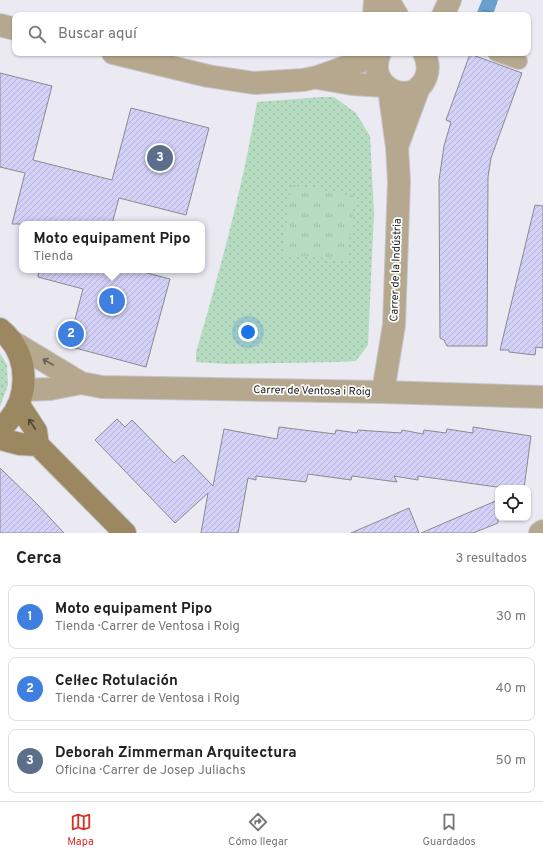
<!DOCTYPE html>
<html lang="es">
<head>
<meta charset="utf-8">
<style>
	body { margin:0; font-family:Overpass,sans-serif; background:#f2f2f2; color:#222 }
	.controls { position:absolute; right:12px; bottom:12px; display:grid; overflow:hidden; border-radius:8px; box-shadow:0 1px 3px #0004 }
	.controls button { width:36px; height:36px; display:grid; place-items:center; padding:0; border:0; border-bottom:1px solid #e0e0e0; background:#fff; color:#222; font:20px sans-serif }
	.you { position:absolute; left:248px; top:332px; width:14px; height:14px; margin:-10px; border:3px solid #fff; border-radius:50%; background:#1a73e8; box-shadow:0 0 0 6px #1a73e833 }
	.badge { display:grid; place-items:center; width:26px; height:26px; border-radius:50%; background:#d93025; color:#fff; font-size:13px; font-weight:700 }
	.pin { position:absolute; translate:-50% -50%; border:2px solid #fff; box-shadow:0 1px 4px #0006 }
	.popup { position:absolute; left:19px; top:221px; width:186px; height:52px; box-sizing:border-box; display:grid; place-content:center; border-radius:8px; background:#fff; filter:drop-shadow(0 1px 3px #0005); font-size:13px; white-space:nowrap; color:#767676 }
	.popup b { font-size:15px; color:#222 }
	.popup::after { content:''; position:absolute; left:50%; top:100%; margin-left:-8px; border:8px solid transparent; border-top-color:#fff }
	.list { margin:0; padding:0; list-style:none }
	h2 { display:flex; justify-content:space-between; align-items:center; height:52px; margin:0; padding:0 16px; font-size:17px }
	h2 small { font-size:13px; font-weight:400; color:#767676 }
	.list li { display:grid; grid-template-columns:26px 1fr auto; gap:12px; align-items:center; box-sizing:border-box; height:64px; margin:0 8px 8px; padding:0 8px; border:1px solid #e0e0e0; border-radius:8px }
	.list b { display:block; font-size:15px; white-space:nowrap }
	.list p { margin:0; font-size:13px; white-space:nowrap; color:#767676 }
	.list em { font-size:13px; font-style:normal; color:#767676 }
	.icon { flex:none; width:22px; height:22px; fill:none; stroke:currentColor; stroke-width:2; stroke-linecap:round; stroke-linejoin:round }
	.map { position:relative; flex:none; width:543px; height:533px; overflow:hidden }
	.search { position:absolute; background:#fff; box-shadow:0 1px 3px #0004; left:12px; right:12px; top:12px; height:44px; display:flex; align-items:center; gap:10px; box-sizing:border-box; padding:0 14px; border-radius:8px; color:#767676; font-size:15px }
	.sheet { height:268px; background:#fff }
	nav { display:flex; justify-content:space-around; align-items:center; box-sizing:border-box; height:56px; border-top:1px solid #e0e0e0; background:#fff; font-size:11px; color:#767676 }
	nav a { display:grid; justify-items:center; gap:2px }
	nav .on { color:#d93025 }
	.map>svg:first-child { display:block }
</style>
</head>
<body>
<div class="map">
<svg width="543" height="533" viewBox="0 0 543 533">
	<defs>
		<pattern id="grass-dots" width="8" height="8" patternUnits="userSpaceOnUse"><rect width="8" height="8" fill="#b5dcc0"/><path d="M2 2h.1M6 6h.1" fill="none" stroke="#9bbca5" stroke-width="1.8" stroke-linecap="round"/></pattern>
		<pattern id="park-tufts" width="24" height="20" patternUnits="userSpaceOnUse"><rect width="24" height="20" fill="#b5dcc0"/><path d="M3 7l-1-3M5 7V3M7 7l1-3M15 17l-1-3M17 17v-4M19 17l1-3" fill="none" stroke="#9bbca5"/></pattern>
		<pattern id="water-ripples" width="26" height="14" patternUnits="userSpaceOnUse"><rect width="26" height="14" fill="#6b9fcc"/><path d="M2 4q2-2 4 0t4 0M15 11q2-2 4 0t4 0" fill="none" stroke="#5781a5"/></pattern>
		<pattern id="building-hatch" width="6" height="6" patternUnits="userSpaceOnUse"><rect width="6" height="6" fill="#d3d1f7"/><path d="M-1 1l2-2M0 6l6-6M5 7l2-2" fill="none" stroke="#b5b3d3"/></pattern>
	</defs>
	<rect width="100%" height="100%" fill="#ebeaf3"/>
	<path fill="url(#grass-dots)" d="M322 97H334L356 113 370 136 374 213 368 345 356 361 337 362 227 364 196 362V352C220 270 243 187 257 102Z
		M0 353 7 365 8 385 0 407Z"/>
	<path fill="url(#park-tufts)" d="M291 185 355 196 347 260 283 254Z"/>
	<path fill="url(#water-ripples)" d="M482 0H498L493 15H476Z"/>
	<path fill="url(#building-hatch)" stroke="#8a8992" d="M470 54 522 73 491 158 488 177 487 346H447L444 340 440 338 439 180 444 146 451 122 446 120Z
		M0 73 52 86 33 160 112 180 131 108 209 128 186 215 119 198 112 224H12L25 173 0 167Z
		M535 205 543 206V348L536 347 535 355 509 352V350H500Z
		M39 270H136L170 279 146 367 68 346 83 289 38 277Z
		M117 419 125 427 132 420 174 463 183 455 213 486 224 429 277 439 279 427 335 434 336 430 357 433 358 430 401 433 402 430 423 434 424 430 446 433 447 429 473 433V427L531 436 524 488H504L418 476V480L394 476 397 482 352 476 351 480 308 474 306 482 256 476V480L248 478 238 533H201L208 493 175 523 95 440Z
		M0 468 38 505 64 533H0Z
		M498 500V523L473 533H421Z
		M409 508 419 533H351Z"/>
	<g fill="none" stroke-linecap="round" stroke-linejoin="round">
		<defs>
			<path id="lane" d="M496 53 519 61"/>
			<path id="street" d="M388 0 397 15
				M374 15 375 0
				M443 15 450 0
				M0 25 15 29
				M113 53 208 76 254 83 303 80 317 77 379 55
				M380 53C364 88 414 109 426 77 429 69 428 61 424 53
				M318 78 352 84 385 86
				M398 144 419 87
				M13 342 81 383 102 387 383 392 543 397
				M23 390 50 389 81 383
				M383 392 394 325 399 181 397 147 389 89
				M540 533 543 531"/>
			<path id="secondary" d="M0 329C32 355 31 403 0 429
				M19 405 36 431 38 445
				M0 439 20 444 38 445
				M38 445 125 533"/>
		</defs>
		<use href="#lane" stroke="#c5c5cc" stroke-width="18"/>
		<use href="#street" stroke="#c5c5cc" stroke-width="24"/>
		<use href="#secondary" stroke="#c5c5cc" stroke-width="24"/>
		<use href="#lane" stroke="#b6a88e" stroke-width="16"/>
		<use href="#street" stroke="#b6a88e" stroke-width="22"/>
		<use href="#secondary" stroke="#9b8861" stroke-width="22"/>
	</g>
	<defs><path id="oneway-shaft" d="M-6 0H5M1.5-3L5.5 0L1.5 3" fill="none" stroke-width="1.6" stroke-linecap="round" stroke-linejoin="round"/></defs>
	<use stroke="#686156" href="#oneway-shaft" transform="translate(48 362) rotate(-150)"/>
	<use stroke="#4e4638" href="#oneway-shaft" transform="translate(32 424) rotate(-124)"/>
	<g text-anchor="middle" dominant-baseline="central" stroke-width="3.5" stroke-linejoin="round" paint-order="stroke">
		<g font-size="11" fill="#1a1a1d" stroke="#fff">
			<text transform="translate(396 270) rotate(-88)">Carrer de la Indústria</text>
			<text transform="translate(312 391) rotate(1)">Carrer de Ventosa i Roig</text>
		</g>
	</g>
</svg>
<div class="controls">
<button><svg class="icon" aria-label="locate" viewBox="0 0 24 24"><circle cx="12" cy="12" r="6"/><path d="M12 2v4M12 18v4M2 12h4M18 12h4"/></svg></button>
</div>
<div class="you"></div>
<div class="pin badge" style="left:112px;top:301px;background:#3f7fe0">1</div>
<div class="popup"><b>Moto equipament Pipo</b>Tienda</div>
<div class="pin badge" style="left:71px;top:334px;background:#3f7fe0">2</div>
<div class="pin badge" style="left:160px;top:158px;background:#5c6f8a">3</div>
<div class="search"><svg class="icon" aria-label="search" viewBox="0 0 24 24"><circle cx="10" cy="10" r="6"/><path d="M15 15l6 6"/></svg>Buscar aquí</div>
</div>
<section class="sheet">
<h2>Cerca<small>3 resultados</small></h2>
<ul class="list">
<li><span class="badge" style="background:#3f7fe0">1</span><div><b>Moto equipament Pipo</b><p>Tienda · Carrer de Ventosa i Roig</p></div><em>30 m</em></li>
<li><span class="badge" style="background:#3f7fe0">2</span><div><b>Cel·lec Rotulación</b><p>Tienda · Carrer de Ventosa i Roig</p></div><em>40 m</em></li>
<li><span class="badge" style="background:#5c6f8a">3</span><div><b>Deborah Zimmerman Arquitectura</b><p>Oficina · Carrer de Josep Juliachs</p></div><em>50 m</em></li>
</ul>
</section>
<nav>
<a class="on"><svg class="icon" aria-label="map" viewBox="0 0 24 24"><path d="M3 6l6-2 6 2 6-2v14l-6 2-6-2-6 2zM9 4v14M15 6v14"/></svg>Mapa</a>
<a><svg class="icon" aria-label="directions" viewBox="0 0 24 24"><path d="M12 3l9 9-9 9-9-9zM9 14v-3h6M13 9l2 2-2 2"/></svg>Cómo llegar</a>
<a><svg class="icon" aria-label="saved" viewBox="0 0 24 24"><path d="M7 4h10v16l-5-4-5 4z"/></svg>Guardados</a>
</nav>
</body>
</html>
